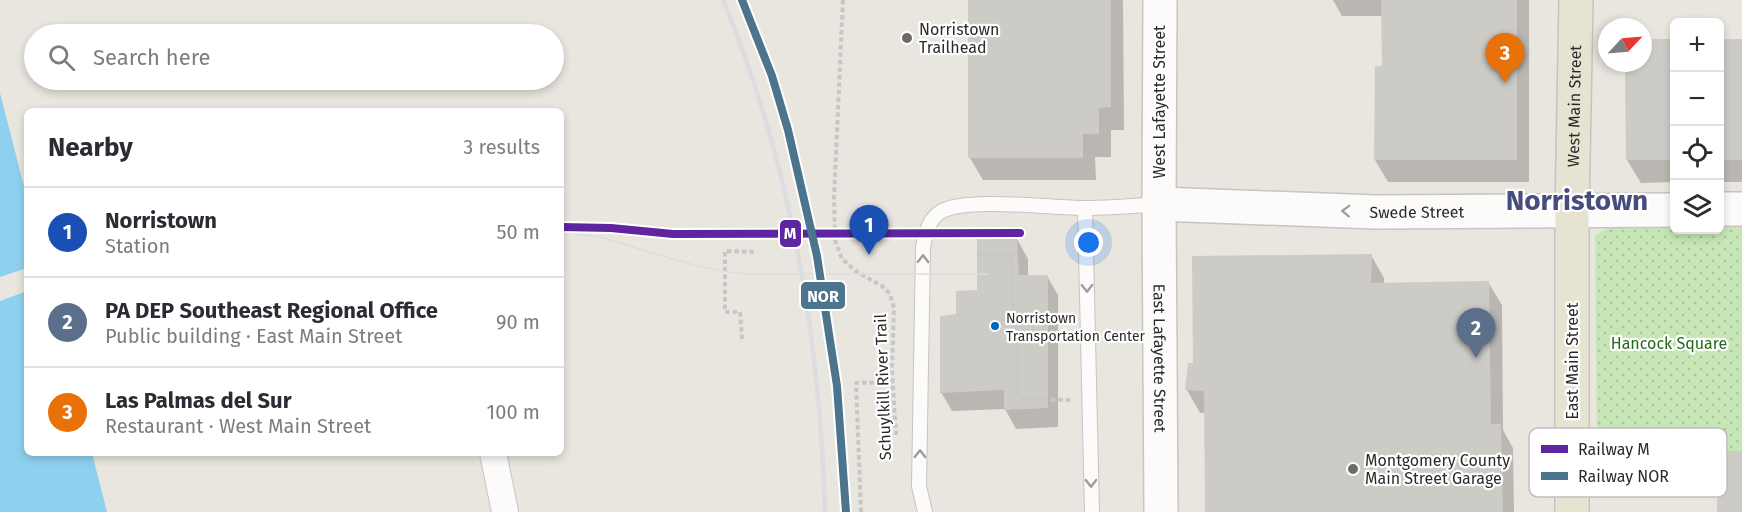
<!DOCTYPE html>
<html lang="en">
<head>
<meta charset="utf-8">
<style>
	body { margin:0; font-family:"Fira Sans",sans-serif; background:#f7f7f7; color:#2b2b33 }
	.controls { position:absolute; right:18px; top:18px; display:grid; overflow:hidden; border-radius:9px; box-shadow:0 3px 9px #0003 }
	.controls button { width:54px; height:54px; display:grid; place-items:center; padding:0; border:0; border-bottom:2px solid #e1e1e2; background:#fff; color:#2b2b33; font:30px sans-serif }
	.compass { position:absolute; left:1598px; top:18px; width:54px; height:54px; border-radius:50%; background:#fff; box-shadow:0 3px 9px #0003; rotate:64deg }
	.you { position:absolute; left:1089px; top:243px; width:21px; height:21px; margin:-15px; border:4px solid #fff; border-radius:50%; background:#1a73e8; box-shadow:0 0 0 9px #1a73e833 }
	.badge { display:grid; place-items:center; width:39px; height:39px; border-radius:50%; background:#6d6b69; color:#fff; font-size:20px; font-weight:700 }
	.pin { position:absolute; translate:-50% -50px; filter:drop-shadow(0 2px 3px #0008) }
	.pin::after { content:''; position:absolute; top:32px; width:21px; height:18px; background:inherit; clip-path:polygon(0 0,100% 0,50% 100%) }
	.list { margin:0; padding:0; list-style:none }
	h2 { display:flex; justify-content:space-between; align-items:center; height:78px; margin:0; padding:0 24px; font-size:26px }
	h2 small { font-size:20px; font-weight:400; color:#7c7c81 }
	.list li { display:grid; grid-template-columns:39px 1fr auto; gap:18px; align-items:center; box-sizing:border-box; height:90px; padding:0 24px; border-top:2px solid #e1e1e2 }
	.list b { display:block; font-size:22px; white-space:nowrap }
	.list p { margin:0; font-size:20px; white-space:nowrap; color:#7c7c81 }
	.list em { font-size:20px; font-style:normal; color:#7c7c81 }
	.icon { flex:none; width:33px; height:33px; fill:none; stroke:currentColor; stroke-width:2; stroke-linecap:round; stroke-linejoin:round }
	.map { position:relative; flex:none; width:1742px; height:512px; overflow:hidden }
	.search { position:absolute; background:#fff; box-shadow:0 3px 9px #0003; left:24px; top:24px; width:540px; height:66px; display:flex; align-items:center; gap:15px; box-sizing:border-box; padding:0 21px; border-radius:33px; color:#7c7c81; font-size:22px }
	.panel { position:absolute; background:#fff; box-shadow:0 3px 9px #0003; left:24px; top:108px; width:540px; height:348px; border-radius:9px }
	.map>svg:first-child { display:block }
</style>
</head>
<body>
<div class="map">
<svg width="1742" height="512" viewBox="0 0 1742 512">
	<defs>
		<pattern id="park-dots" width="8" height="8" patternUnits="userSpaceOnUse" patternTransform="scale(1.5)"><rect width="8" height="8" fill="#c7e6b6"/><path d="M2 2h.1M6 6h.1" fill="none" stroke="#abc59d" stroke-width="1.8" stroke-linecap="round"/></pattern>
	</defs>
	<rect width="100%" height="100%" fill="#e9e5df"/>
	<path fill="url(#park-dots)" d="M1620 222H1674V230H1720V223H1742V451H1597L1595 235Z"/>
	<path fill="#8ed1ee" d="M0 93 27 198V453H92L107 512H0Z"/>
	<path fill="#e9e5df" d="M27 268V291L0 301V277Z"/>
	<path fill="#0003" d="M969 0H1123L1124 130H1111V157H1095L1096 180H983L970 158Z
		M1333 0H1529V182H1388L1375 160 1383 67V16H1342Z
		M1720 40H1742V182H1720Z
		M1643 41H1674V182L1641 183 1627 160V63H1643Z
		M1017 239 1028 259V276H1047L1058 295V427L1016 429 1005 409 952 411 941 392 957 316 978 292Z
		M1371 255 1384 278V284L1488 282 1502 305 1503 430 1513 448 1514 512H1206V413H1200L1187 390 1195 365Z"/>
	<path fill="#cdcbc6" d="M968 0H1111V107L1099 108V134H1083V158H968Z
		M1381 0H1517V160H1374L1375 66H1382Z
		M1643 39H1674V160H1626L1625 63H1643Z
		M1719 39H1742V160H1719Z
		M977 238H1017L1019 275H1048V408L1004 410V390L940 393V316L956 314V291L977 290Z
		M1372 254 1371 283 1489 281 1491 424H1501L1503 512H1205L1204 391 1185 390 1188 363H1193L1192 256Z
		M1718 451H1742V512H1717Z"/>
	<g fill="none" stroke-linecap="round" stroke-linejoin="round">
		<defs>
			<path id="lane" d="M1085 208 1092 512
				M925 512 919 486 923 247C926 233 928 219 942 211 968 197 1051 208 1084 208 1109 208 1134 206 1159 204"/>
			<path id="street" d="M493 453 505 512"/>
			<g id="secondary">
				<path id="s1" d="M1160 0 1159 204 1161 512"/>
				<path id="s2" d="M1159 204 1376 212 1674 210"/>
				<path d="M1720 209H1742"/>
			</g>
			<g id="primary">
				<path id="s3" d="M1572 512V211L1576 0"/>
			</g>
		</defs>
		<use href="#lane" stroke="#c6c4c5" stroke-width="16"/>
		<use href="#street" stroke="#c6c4c5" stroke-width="28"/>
		<use href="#secondary" stroke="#c6c4c5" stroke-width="36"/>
		<use href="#primary" stroke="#c4c3c1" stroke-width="36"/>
		<path stroke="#c8c7c7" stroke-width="4" stroke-dasharray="4.5 3" stroke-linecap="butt" d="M843 0 834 198 835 240 842 259 857 272 882 286 890 294 894 308 892 370 896 435
			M977 255H1011C1012 303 1018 351 1019 399L1070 400
			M742 339 740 312H725V251L755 252
			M861 512 856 383 893 382"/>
		<use href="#lane" stroke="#fcfbfa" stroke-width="14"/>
		<use href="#street" stroke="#fcfbfa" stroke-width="26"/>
		<use href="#secondary" stroke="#fcfbfa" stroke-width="33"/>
		<use href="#primary" stroke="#e7e3d2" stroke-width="33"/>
		<path stroke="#dddcde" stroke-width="1.5" d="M561 231C576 234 592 235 607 239 655 253 696 269 746 274H987"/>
		<path stroke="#dddcde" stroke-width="4.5" d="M723 0C790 161 820 339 825 512"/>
		<defs>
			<path id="rail-1" d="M561 227 611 228 673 234 1020 233"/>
			<path id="rail-2" d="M742 0 772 76 788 130 817 256 837 386 846 512"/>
		</defs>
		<use href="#rail-1" stroke="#fff" stroke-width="12"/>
		<use href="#rail-2" stroke="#fff" stroke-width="12"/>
		<use href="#rail-1" stroke="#5f249f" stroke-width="8"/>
		<use href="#rail-2" stroke="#4c748c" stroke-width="8"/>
	</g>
	<defs><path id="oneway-chevron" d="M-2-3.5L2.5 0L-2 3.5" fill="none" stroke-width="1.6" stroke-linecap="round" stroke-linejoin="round" transform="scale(1.5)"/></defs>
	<g stroke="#9e9d9c">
		<use href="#oneway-chevron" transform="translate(1346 211) rotate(-178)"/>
		<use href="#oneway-chevron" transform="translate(923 259) rotate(-89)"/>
		<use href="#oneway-chevron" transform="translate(1087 288) rotate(89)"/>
		<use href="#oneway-chevron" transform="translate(920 454) rotate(-89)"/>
		<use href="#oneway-chevron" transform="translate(1091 483) rotate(89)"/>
	</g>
	<g fill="#6d6b69" stroke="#fff" stroke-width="2">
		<circle cx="907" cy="38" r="6"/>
		<circle cx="1353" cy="469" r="6"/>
	</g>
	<circle fill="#0065bd" stroke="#fff" stroke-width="2" cx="995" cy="326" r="5"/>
	<g text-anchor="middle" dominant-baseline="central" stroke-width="4.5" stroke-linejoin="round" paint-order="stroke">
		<g font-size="14" fill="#2a2a2a" stroke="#fff" text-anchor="start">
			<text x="1006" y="318">Norristown<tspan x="1006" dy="18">Transportation Center</tspan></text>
		</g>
		<g font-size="16" fill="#2a2a2a" stroke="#fff" text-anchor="start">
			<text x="919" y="29">Norristown<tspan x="919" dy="18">Trailhead</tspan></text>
			<text x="1365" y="460">Montgomery County<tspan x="1365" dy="18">Main Street Garage</tspan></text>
		</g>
		<g font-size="16" fill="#2a2a2a" stroke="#fff">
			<text transform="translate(1159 102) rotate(-90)">West Lafayette Street</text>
			<text stroke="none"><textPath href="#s3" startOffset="406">West Main Street</textPath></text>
			<text stroke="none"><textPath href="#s2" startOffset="258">Swede Street</textPath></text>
			<text stroke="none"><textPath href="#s1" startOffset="358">East Lafayette Street</textPath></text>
			<text transform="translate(1572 361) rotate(-90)">East Main Street</text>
			<text transform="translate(883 387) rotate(-92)">Schuylkill River Trail</text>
		</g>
		<g font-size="16" fill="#236a16" stroke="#fff">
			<text x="1669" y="343">Hancock Square</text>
		</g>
		<g font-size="28" font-weight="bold" fill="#474e7d" stroke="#fff">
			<text x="1577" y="200">Norristown</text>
		</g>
	</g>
	<rect x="1529" y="428" width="198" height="69" rx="9" fill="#fff" stroke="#bfbfbf" stroke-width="1.5"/>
	<rect x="1541" y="445" width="27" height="8" fill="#5f249f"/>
	<rect x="1541" y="472" width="27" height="8" fill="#4c748c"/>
	<g font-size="16" fill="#2a2a2a">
		<text x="1578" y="455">Railway M</text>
		<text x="1578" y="482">Railway NOR</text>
	</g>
	<g stroke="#fff" stroke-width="2">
		<rect x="779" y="219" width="23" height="29" rx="6" fill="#5f249f"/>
		<rect x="800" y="281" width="46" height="29" rx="6" fill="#4c748c"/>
	</g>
	<g font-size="16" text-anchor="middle" font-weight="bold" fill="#fff">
		<text x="790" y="239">M</text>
		<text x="823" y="302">NOR</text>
	</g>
</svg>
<div class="controls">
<button>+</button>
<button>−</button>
<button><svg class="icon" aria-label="locate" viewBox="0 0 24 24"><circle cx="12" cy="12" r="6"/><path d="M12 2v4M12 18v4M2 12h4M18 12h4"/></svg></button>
<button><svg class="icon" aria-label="layers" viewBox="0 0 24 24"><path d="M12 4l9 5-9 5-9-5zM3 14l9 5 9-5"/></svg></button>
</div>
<svg class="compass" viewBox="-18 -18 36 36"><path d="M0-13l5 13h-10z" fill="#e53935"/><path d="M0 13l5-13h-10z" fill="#7c7c81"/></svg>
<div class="you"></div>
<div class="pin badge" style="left:869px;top:255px;background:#1a4fb4">1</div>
<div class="pin badge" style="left:1476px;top:358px;background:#5c6f8a">2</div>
<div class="pin badge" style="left:1505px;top:83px;background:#e8710a">3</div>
<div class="search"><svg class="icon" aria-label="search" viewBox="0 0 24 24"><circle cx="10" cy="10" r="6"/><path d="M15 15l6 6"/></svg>Search here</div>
<section class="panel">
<h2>Nearby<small>3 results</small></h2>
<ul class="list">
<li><span class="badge" style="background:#1a4fb4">1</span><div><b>Norristown</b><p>Station</p></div><em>50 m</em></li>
<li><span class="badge" style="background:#5c6f8a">2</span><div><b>PA DEP Southeast Regional Office</b><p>Public building · East Main Street</p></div><em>90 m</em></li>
<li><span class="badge" style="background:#e8710a">3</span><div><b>Las Palmas del Sur</b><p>Restaurant · West Main Street</p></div><em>100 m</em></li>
</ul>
</section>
</div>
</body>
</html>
